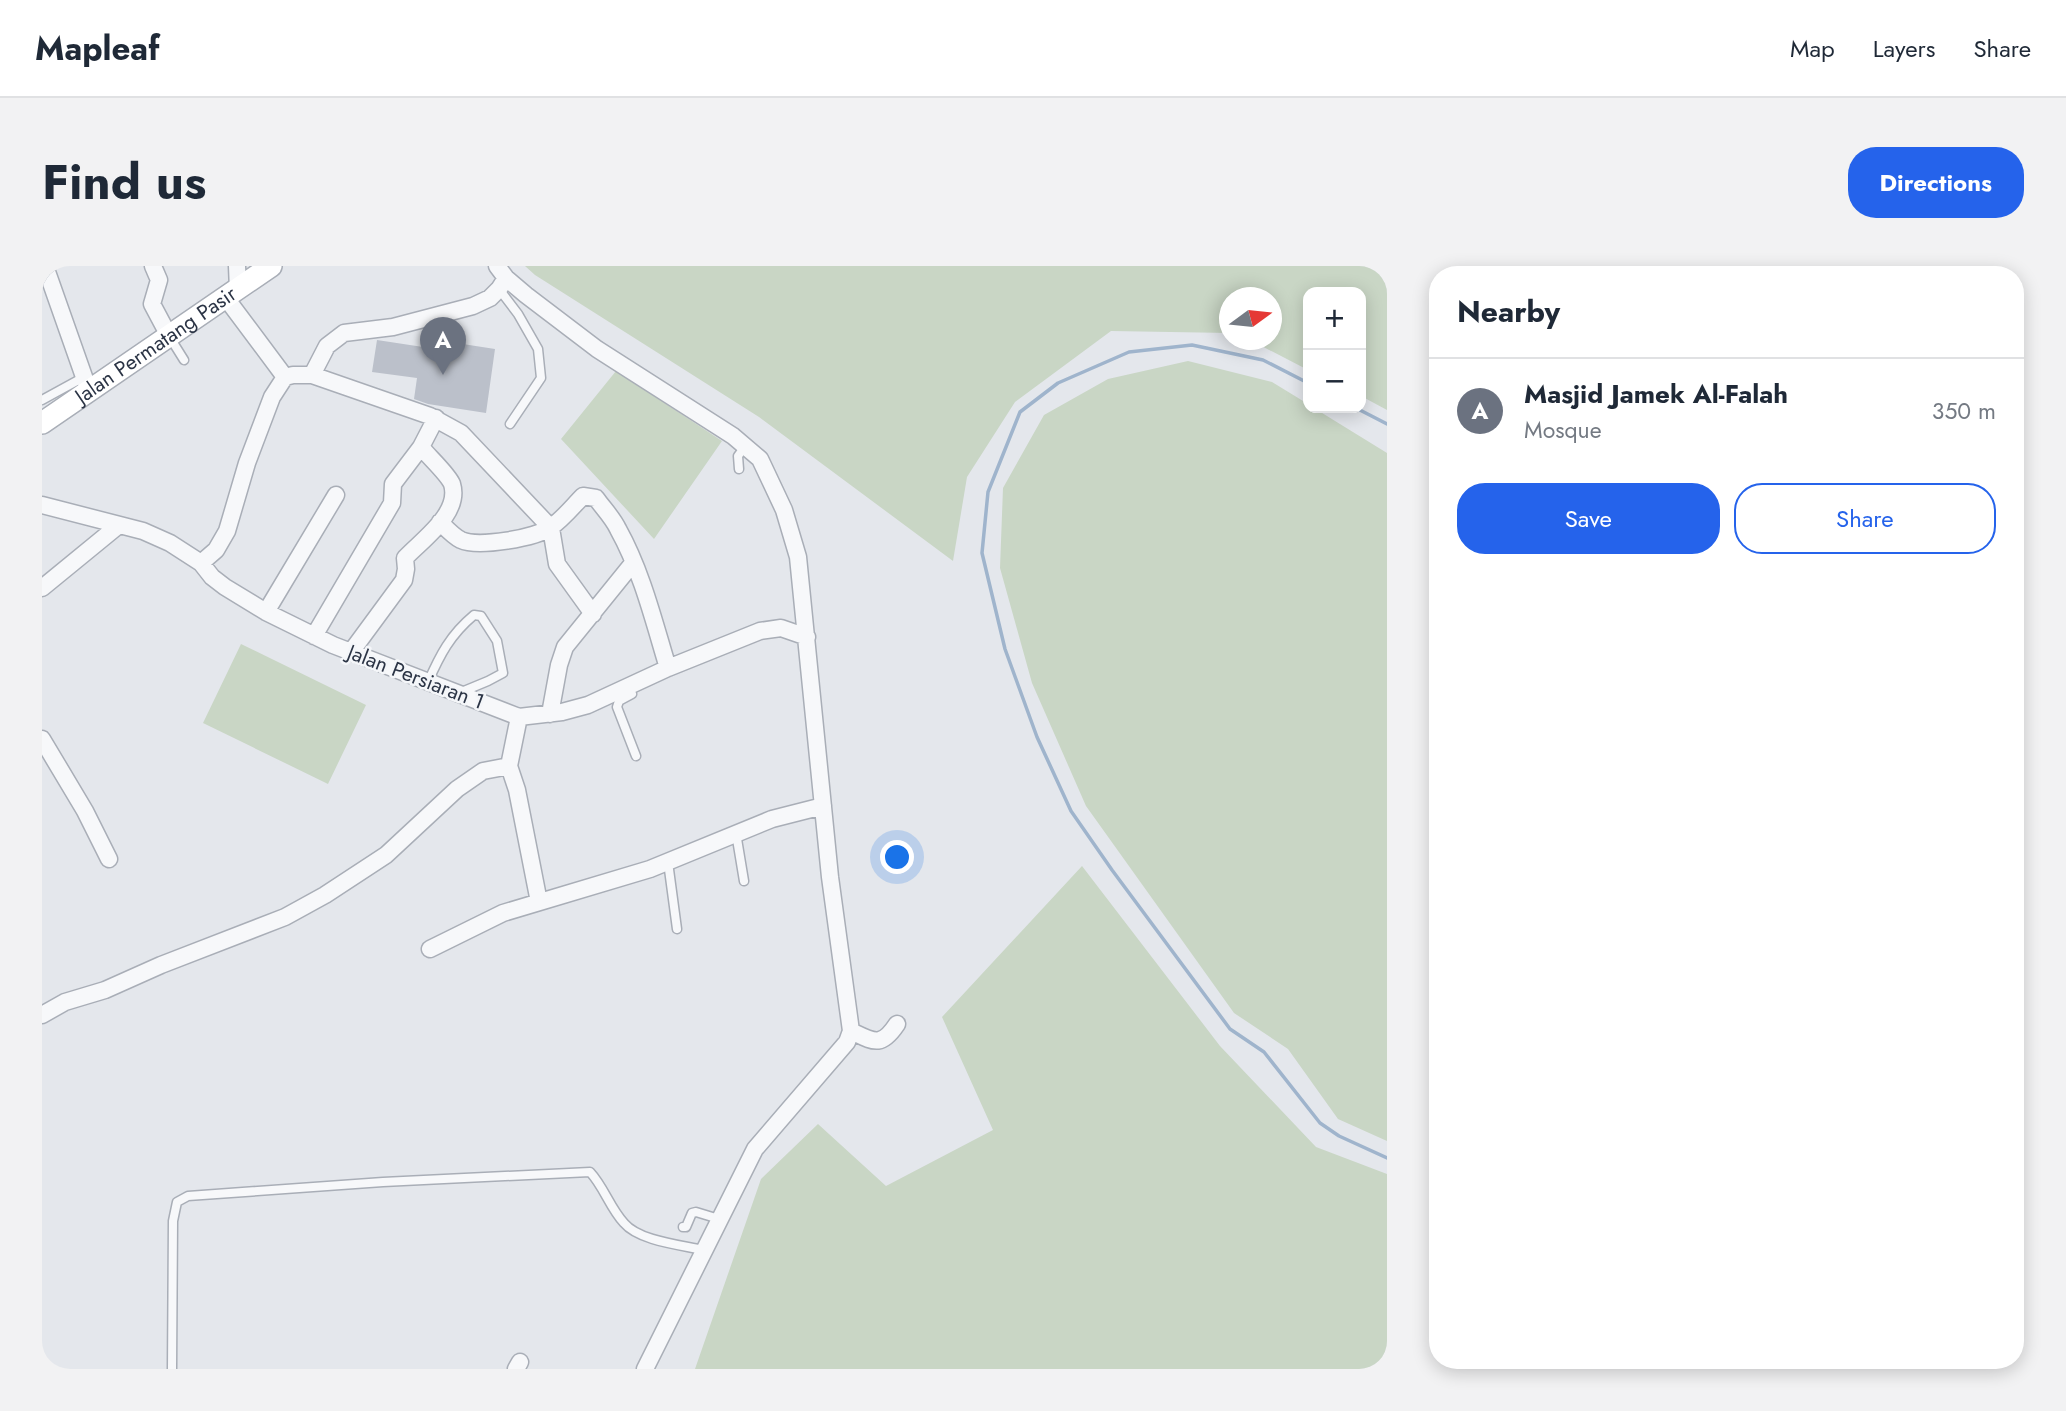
<!DOCTYPE html>
<html lang="en">
<head>
<meta charset="utf-8">
<style>
	body { margin:0; font-family:Jost,sans-serif; background:#f2f2f3; color:#1f2937 }
	.controls { position:absolute; right:21px; top:21px; display:grid; overflow:hidden; border-radius:14px; box-shadow:0 4px 18px #0003 }
	.controls button { width:63px; height:63px; display:grid; place-items:center; padding:0; border:0; border-bottom:2px solid #e0e1e3; background:#fff; color:#1f2937; font:35px sans-serif }
	.compass { position:absolute; left:1177px; top:21px; width:63px; height:63px; border-radius:50%; background:#fff; box-shadow:0 4px 18px #0003; rotate:75deg }
	.you { position:absolute; left:856px; top:592px; width:24px; height:24px; margin:-18px; border:5px solid #fff; border-radius:50%; background:#1a73e8; box-shadow:0 0 0 10px #1a73e833 }
	.badge { display:grid; place-items:center; width:46px; height:46px; border-radius:50%; background:#2563eb; color:#fff; font-size:23px; font-weight:700 }
	.pin { position:absolute; translate:-50% -58px; filter:drop-shadow(0 2px 4px #0008) }
	.pin::after { content:''; position:absolute; top:37px; width:24px; height:21px; background:inherit; clip-path:polygon(0 0,100% 0,50% 100%) }
	.list { margin:0; padding:0; list-style:none }
	h2 { display:flex; justify-content:space-between; align-items:center; height:91px; margin:0; padding:0 28px; font-size:30px }
	h2 small { font-size:23px; font-weight:400; color:#747a83 }
	.list li { display:grid; grid-template-columns:46px 1fr auto; gap:21px; align-items:center; box-sizing:border-box; height:105px; padding:0 28px; border-top:2px solid #e0e1e3 }
	.list b { display:block; font-size:26px; white-space:nowrap }
	.list p { margin:0; font-size:23px; white-space:nowrap; color:#747a83 }
	.list em { font-size:23px; font-style:normal; color:#747a83 }
	.actions { display:flex; gap:14px; padding:21px 28px }
	.actions a { flex:1; padding:16px 0; border:2px solid #2563eb; border-radius:28px; text-align:center; font-size:24px; color:#2563eb }
	.actions .main { background:#2563eb; color:#fff }
	.map { position:relative; flex:none; width:1345px; height:1103px; overflow:hidden; border-radius:28px }
	header { display:flex; align-items:center; gap:42px; box-sizing:border-box; height:98px; padding:0 35px; background:#fff; border-bottom:2px solid #e0e1e3 }
	header strong { font-size:33px }
	nav { display:flex; gap:38px; margin-inline-start:auto; font-size:24px }
	.intro { display:flex; align-items:center; justify-content:space-between; box-sizing:border-box; height:168px; padding:0 42px }
	h1 { margin:0; font-size:49px }
	.button { padding:18px 32px; border-radius:28px; background:#2563eb; color:#fff; font-size:24px; font-weight:700 }
	main { display:flex; gap:42px; padding:0 42px }
	aside { flex:1; background:#fff; border-radius:28px; box-shadow:0 4px 18px #0003 }
	.map>svg:first-child { display:block }
</style>
</head>
<body>
<header>
<strong>Mapleaf</strong>
<nav><a>Map</a><a>Layers</a><a>Share</a></nav>
</header>
<div class="intro"><h1>Find us</h1><a class="button">Directions</a></div>
<main>
<div class="map">
<svg width="1345" height="1103" viewBox="0 0 1345 1103">
	<rect width="100%" height="100%" fill="#e4e7ec"/>
	<path fill="#c9d6c5" d="M483 0H1345V144L1319 130V26H1266V104L1208 74H1230V32H1188L1187 67 1069 65 973 136 925 211 911 295 717 151 493 9Z
		M1146 95 1230 116 1266 138V142H1272L1345 187V875L1296 853 1246 783 1192 747 1044 540 990 417 958 302 961 222 1002 149 1066 113Z
		M574 105 680 175 612 273 519 173Z
		M199 378 324 439 286 518 161 457Z
		M1040 600 1178 780 1274 881 1345 908V1103H653L719 913 776 858 844 920 951 864 900 751Z"/>
	<g fill="none" stroke-linecap="round" stroke-linejoin="round">
		<path stroke="#9fb4cc" stroke-width="3.5" d="M1266 117 1221 94 1150 79 1087 86 1016 117 978 146 946 226 940 287 963 383 995 471 1029 545 1070 604 1188 763 1222 786 1278 857 1297 870 1345 892
			M1314 142 1345 158"/>
	</g>
	<path fill="#bbc0ca" d="M382 72 453 83 444 147 386 138 372 133 375 112 330 106 335 74 381 81Z"/>
	<g fill="none" stroke-linecap="round" stroke-linejoin="round">
		<defs>
			<path id="service" d="M457 23 476 48 496 83 499 112 468 158
				M127 70 142 94
				M0 134 42 111
				M697 203 696 190 704 179
				M386 416C398 389 408 369 432 349L439 350 455 375 461 407 446 415 417 427
				M590 428 577 435 575 441 594 490
				M694 567 702 615
				M626 596 635 663
				M641 961H644L650 947 654 946 677 953
				M130 1103 131 955 135 936 146 930 341 916 548 906C562 921 568 942 582 957 597 975 639 979 661 984"/>
			<path id="minor" d="M3 0 47 125
				M111 0 117 14 110 38 127 70
				M195 0 196 24
				M455 0 464 12 484 29 555 83 691 170 718 193 742 244 756 291 788 611 809 765 805 776 713 883 603 1103
				M184 32 243 111
				M270 109 388 150 419 167 509 262 515 298 551 348
				M0 239 101 265 128 277 159 297 170 311 183 321 224 346 291 379 477 451 520 446 546 439 626 402 718 365 739 362 765 371
				M398 256C404 262 411 270 419 274 436 282 494 272 509 261 521 253 531 240 541 230L554 232C561 242 571 252 576 263 600 306 612 356 626 402
				M159 297 174 284 185 265 205 197 230 131 243 111 251 109H270L285 80 302 67 351 61 431 40 448 32 457 23 464 12
				M0 322 77 259
				M224 346 294 229
				M272 370 350 237 351 218 379 181 394 152
				M309 386 362 314 364 303 363 292C381 273 419 247 410 218 406 208 386 190 379 181
				M508 448 517 399 523 381 591 297
				M477 451 467 500 475 524 497 636
				M0 473 43 545 67 593
				M388 683 461 647 608 603 730 553 781 540
				M0 749 23 736 63 724 119 699 243 651 283 629 344 589 415 523 441 505 467 500
				M809 765C832 776 839 782 855 758
				M474 1103 478 1096"/>
			<g id="secondary">
				<path id="s1" d="M0 157 229 0"/>
			</g>
		</defs>
		<use href="#service" stroke="#a9aeb7" stroke-width="11"/>
		<use href="#minor" stroke="#a9aeb7" stroke-width="19"/>
		<use href="#secondary" stroke="#a9aeb7" stroke-width="24"/>
		<use href="#service" stroke="#f7f8fa" stroke-width="8"/>
		<use href="#minor" stroke="#f7f8fa" stroke-width="16"/>
		<use href="#secondary" stroke="#fff" stroke-width="21"/>
	</g>
	<g text-anchor="middle" dominant-baseline="central" stroke-width="5" stroke-linejoin="round" paint-order="stroke">
		<g font-size="21" fill="#2b3445" stroke="#f4f6f9">
			<text stroke="none"><textPath href="#s1" startOffset="138">Jalan Permatang Pasir</textPath></text>
			<text transform="translate(374 411) rotate(21)">Jalan Persiaran 1</text>
		</g>
	</g>
</svg>
<div class="controls">
<button>+</button>
<button>−</button>
</div>
<svg class="compass" viewBox="-18 -18 36 36"><path d="M0-13l5 13h-10z" fill="#e53935"/><path d="M0 13l5-13h-10z" fill="#747a83"/></svg>
<div class="you"></div>
<div class="pin badge" style="left:401px;top:109px;background:#6b7280">A</div>
</div>
<aside>
<h2>Nearby<small></small></h2>
<ul class="list">
<li><span class="badge" style="background:#6b7280">A</span><div><b>Masjid Jamek Al-Falah</b><p>Mosque</p></div><em>350 m</em></li>
</ul>
<div class="actions"><a class="main">Save</a><a>Share</a></div>
</aside>
</main>
</body>
</html>
